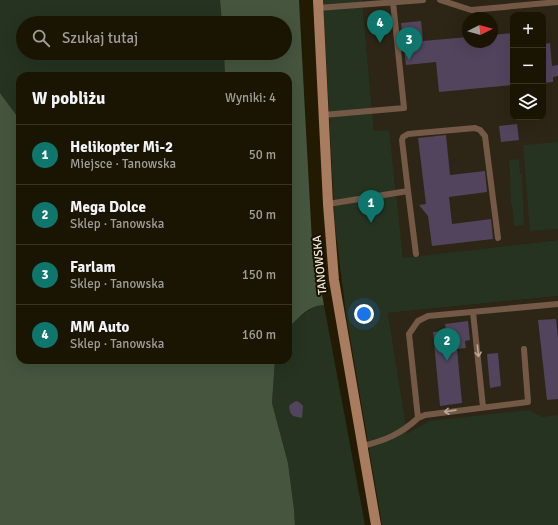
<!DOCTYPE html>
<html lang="pl">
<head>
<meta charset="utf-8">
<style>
	body { margin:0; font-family:Signika,sans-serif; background:#231d0c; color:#f1f3f6 }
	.controls { position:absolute; right:12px; top:12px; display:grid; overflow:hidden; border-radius:8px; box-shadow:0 4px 16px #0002 }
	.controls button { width:36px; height:36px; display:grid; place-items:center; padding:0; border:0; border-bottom:1px solid #383324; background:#1a1402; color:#f1f3f6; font:20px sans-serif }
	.compass { position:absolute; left:462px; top:12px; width:36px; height:36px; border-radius:50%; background:#1a1402; box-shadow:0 4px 16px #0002; rotate:84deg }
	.you { position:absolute; left:364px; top:314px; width:14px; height:14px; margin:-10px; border:3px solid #fff; border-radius:50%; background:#1a73e8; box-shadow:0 0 0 6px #1a73e833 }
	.badge { display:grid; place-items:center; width:26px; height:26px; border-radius:50%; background:#0f766e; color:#fff; font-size:13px; font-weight:700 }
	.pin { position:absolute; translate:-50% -33px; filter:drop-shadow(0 1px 2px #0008) }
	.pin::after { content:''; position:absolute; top:21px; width:14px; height:12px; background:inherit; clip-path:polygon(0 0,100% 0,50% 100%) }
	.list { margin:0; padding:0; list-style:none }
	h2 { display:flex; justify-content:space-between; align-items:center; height:52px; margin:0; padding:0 16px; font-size:17px }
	h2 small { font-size:13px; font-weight:400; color:#9f9e99 }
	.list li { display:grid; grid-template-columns:26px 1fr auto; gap:12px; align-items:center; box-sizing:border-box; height:60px; padding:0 16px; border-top:1px solid #383324 }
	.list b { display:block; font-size:15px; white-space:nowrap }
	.list p { margin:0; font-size:13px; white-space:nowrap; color:#9f9e99 }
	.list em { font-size:13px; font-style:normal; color:#9f9e99 }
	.icon { flex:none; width:22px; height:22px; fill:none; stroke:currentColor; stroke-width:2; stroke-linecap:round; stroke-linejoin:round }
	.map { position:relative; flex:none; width:558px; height:525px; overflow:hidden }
	.search { position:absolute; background:#1a1402; box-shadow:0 4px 16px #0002; left:16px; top:16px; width:276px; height:44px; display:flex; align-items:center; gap:10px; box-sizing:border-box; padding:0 14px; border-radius:22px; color:#9f9e99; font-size:15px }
	.panel { position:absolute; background:#1a1402; box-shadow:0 4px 16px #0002; left:16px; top:72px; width:276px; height:292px; border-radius:12px }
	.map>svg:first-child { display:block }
</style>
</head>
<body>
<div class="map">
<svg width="558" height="525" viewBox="0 0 558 525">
	<rect width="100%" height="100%" fill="#221a03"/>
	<path fill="#2d2515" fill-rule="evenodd" d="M362 0H558V240L384 261 374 132ZM513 15H543V117H513ZM468 18H492V42H468Z
		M558 296V525L406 434 388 313Z"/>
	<path fill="#263321" d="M0 0H220L222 23H23V53H224L225 76H20V120L0 93Z
		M323 0H362L374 131 389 130 403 258 558 240V296L388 313 407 434 429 421 529 410 543 417 558 415V525H382L346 314 335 226Z
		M558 142V229L530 231 523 145Z
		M519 159 520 174H522L524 225 514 226 512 205 511 204 509 160Z
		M316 305H324L365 525H295L294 509 288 463 272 403 275 360H288V329L297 319Z"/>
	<path fill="#45553e" d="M220 0H299L312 242 324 305C309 305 297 319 288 329V76H225L224 53H285V23H222Z
		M0 93 20 120V360H275L272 403 288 463 294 509 295 525H0Z"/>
	<path fill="#52445c" d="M421 21 423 41 468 37V42H492V35L513 33V85L439 92 436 62 406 65 401 23Z
		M550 43 552 66 558 65V76L553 77V82L543 83V44Z
		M517 124 519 140 501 142 499 126Z
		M446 135 450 175 485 171 487 192 449 197 452 224 491 219 493 239 432 246 428 216 419 205 426 204 418 138Z
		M556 319 558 338V399L547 400 538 320Z
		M468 321 470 340 465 341 466 348 457 349 462 403 440 406 433 332 446 331 445 324Z
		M498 353 501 386 490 388 487 354Z
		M296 401 299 402 303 406 302 418 293 416 290 412 289 406 291 404Z"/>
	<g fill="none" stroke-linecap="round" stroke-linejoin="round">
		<path stroke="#755947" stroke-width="6" d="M440 0 471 10 558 2
			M318 8 423 0
			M323 115 404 108 393 2
			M408 191 416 254
			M328 204 408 191 402 140 403 137 408 134 475 128 480 130 485 136 498 238
			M473 312 483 407
			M418 418 425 415 528 402 524 349
			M362 446C384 441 401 434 418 418L409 334 418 321 428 316 558 304"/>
		<path stroke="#a97c5f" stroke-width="10" d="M318 0 328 204 334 280 376 525"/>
	</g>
	<defs><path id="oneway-shaft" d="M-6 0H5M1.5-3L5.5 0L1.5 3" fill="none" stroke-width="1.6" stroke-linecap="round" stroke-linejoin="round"/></defs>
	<g stroke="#b8a898">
		<use href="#oneway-shaft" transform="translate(478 351) rotate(84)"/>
		<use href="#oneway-shaft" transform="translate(450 411) rotate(172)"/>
	</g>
	<g text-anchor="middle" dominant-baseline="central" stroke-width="4" stroke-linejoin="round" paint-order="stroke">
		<g font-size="12" fill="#eee9da" stroke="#191100">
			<text transform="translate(320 265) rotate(-96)">TANOWSKA</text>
		</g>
	</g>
</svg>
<div class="controls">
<button>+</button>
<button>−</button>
<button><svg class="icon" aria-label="layers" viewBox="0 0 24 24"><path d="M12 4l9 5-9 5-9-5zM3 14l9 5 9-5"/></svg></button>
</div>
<svg class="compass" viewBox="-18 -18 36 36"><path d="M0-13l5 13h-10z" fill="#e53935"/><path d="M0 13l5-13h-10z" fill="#9f9e99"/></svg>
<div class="you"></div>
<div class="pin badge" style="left:371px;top:223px">1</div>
<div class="pin badge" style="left:447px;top:361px">2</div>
<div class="pin badge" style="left:409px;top:60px">3</div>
<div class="pin badge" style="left:380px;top:43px">4</div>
<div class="search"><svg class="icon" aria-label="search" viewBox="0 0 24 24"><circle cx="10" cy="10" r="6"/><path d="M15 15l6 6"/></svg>Szukaj tutaj</div>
<section class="panel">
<h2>W pobliżu<small>Wyniki: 4</small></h2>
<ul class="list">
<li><span class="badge">1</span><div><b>Helikopter Mi-2</b><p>Miejsce · Tanowska</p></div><em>50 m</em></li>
<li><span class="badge">2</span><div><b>Mega Dolce</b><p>Sklep · Tanowska</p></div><em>50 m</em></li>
<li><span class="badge">3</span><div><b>Farlam</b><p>Sklep · Tanowska</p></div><em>150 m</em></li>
<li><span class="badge">4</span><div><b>MM Auto</b><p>Sklep · Tanowska</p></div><em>160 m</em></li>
</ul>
</section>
</div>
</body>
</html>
